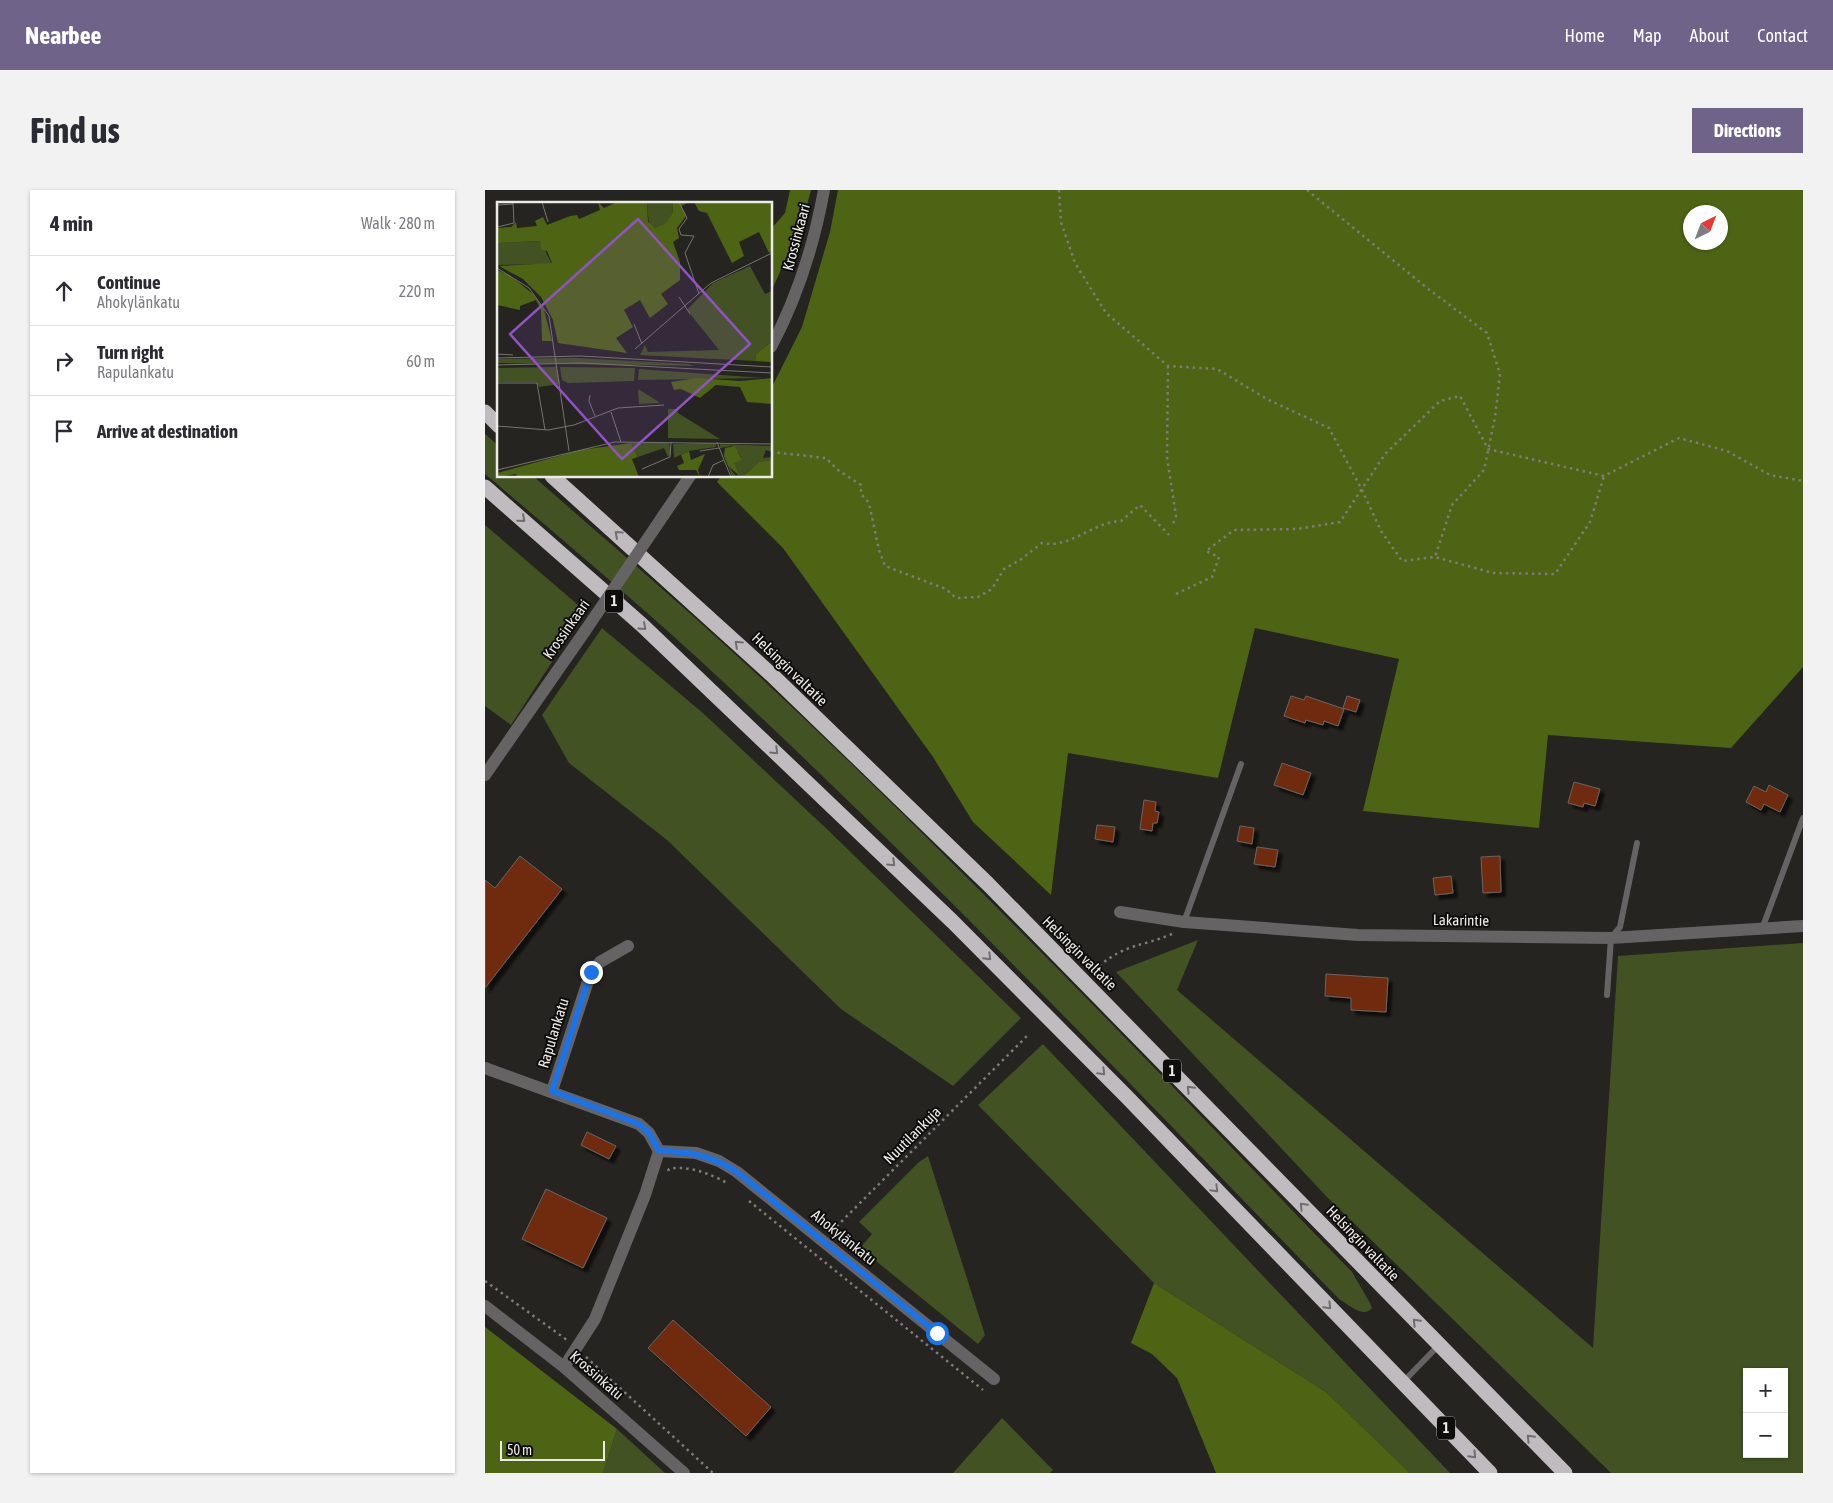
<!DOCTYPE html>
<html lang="en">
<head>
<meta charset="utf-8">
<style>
	body { margin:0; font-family:"Asap Condensed",sans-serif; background:#f2f2f3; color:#2b2b33 }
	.controls { position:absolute; right:15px; bottom:15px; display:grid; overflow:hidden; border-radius:0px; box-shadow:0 1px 4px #0004 }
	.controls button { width:45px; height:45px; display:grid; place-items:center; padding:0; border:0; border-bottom:1px solid #e1e1e2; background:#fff; color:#2b2b33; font:25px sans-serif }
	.compass { position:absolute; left:1198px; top:15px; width:45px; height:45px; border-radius:50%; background:#fff; box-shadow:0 1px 4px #0004; rotate:42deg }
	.scale { position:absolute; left:15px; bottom:12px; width:105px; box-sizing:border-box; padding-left:5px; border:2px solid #ecebe8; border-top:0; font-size:14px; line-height:18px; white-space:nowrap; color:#ecebe8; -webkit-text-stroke:4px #0e0d0b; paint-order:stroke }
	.stop { position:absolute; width:15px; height:15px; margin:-11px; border:4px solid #1a73e8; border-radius:50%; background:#fff }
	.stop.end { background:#1a73e8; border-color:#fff; box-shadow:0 1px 5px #0008 }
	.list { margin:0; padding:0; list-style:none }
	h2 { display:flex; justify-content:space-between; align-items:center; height:65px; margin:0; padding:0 20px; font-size:21px }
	h2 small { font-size:16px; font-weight:400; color:#7c7c81 }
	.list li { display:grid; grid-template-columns:32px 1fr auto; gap:15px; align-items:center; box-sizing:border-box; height:70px; padding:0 20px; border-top:1px solid #e1e1e2 }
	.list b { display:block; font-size:19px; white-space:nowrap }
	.list p { margin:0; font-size:16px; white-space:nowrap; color:#7c7c81 }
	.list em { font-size:16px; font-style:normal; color:#7c7c81 }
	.icon { flex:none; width:28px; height:28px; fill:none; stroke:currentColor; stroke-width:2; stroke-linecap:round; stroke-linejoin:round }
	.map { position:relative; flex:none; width:1318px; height:1283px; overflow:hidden; border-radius:0px }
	header { display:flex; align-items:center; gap:30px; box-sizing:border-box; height:70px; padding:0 25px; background:#6f6389; color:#fff }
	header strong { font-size:24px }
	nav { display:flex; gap:28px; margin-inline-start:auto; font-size:18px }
	.intro { display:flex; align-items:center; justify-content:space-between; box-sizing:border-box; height:120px; padding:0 30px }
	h1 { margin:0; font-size:35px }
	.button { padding:12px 22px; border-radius:0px; background:#6f6389; color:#fff; font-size:18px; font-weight:700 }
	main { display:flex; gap:30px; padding:0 30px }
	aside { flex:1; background:#fff; border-radius:0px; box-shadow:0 1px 4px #0004 }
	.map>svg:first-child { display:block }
</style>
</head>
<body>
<header>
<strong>Nearbee</strong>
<nav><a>Home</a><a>Map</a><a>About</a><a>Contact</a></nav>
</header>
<div class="intro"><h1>Find us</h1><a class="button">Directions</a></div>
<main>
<aside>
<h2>4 min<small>Walk · 280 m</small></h2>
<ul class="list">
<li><svg class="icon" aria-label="ahead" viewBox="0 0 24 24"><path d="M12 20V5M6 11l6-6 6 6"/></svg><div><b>Continue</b><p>Ahokylänkatu</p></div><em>220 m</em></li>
<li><svg class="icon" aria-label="right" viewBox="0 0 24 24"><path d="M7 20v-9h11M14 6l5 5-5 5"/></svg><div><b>Turn right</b><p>Rapulankatu</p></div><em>60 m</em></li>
<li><svg class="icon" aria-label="arrive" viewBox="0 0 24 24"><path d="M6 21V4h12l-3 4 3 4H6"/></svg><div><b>Arrive at destination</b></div></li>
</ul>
</aside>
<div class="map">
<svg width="1318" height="1283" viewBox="0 0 1318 1283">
	<defs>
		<filter id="shadow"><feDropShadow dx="4.5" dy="4.5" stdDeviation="1" flood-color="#0009"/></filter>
	</defs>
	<rect width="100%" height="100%" fill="#252420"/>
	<path fill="#425222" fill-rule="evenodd" d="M0 244 14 256V286H48C136 363 225 439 309 519 501 701 683 892 867 1082L885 1113 887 1118C878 1129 863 1114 854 1109 650 899 448 687 234 488 158 417 79 351 0 284Z
		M0 335 100 421 26 535 0 516Z
		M117 438 219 524 345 642 536 828 468 896 356 819 182 650 84 573 57 525Z
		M713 750 692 800 1108 1158 1133 766 1318 753V1283H1126L842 1007 631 782ZM1262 1182H1299V1264H1262Z
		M558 854 965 1283H925L841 1202 669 1093 493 915Z
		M443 966 500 1145 493 1154 375 1058 387 1044 374 1032 434 972Z
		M517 1228 568 1280 565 1283H468Z
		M132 1239 180 1283H118Z"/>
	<path fill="#4d6414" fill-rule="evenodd" d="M305 0H326L318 30 286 102V39L300 23Z
		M353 0H1318V477L1246 558 1063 545 1054 638 878 621 914 469 770 438 733 588 583 563 566 705 488 632 448 567 298 358 232 292 236 286H286V199L317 137 345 42ZM1236 22V52H1206V22Z
		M669 1093 841 1202 925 1283H731L692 1188 667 1164 646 1153Z
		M0 1137 132 1239 118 1283H0Z"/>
	<path fill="#6f2b07" stroke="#6a6563" filter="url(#shadow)" d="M806 506 819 510 821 506 859 519 853 536 839 531 838 535 821 530 820 533 799 526Z
		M862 506 875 510 871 522 858 518Z
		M797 573 826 583 818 605 789 595Z
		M1089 592 1115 599 1110 616 1099 613 1098 617 1083 613Z
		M1284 595 1303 605 1295 622 1279 614 1276 620 1261 612 1269 596 1281 602Z
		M659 610 671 612 670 621 674 622 672 633H668L667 641 655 639Z
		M612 635 630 637 628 652 610 649Z
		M755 636 769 638 767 654 752 651Z
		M772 657 793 660 790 677 769 674Z
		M35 666 77 699 0 798V690L10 698Z
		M1015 666 1016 702 998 703 996 667Z
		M966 686 968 703 950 705 948 688Z
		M841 784 903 788 901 822 866 820V808L840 806Z
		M102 942 131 956 124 969 96 955Z
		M61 999 122 1028 98 1078 37 1049Z
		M188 1130 286 1217 261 1246 163 1158Z"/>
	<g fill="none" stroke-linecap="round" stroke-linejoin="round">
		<path stroke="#7d7c78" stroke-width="2.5" stroke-dasharray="2.5 4" stroke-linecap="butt" d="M574 0 576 32 590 73 621 123 683 176 732 179 782 209 844 238 877 300 896 341 917 371 950 367 1008 383 1070 384 1105 332 1119 286
			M822 0 942 98 1002 143 1015 184 1010 227 999 280 967 315 950 367
			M683 176 682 267 691 326 688 334
			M286 262 341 268 353 280 376 295V304L384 313 394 360 400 376 461 399 471 408 493 407 507 399 519 379 535 370 557 353C586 359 607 332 636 331L655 315 684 345
			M691 404 727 387 734 367 721 361 749 340 812 339 855 332 900 264 955 211 975 206 1003 259 1119 286 1194 248 1242 261 1285 285 1318 291
			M614 776C642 753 656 757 687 744
			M183 981 184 979C203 975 226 984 242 993
			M264 1011 498 1200
			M347 1041 544 844
			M0 1091 82 1150
			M101 1167 228 1283"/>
		<path stroke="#656364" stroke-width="6" d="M699 732 756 574
			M1277 739 1318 628
			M1122 805 1126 748 1135 737 1152 653
			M918 1192 954 1155"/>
		<path stroke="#656364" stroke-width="12" d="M635 722 699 732 873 745 1126 748 1318 736
			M0 878 154 934 164 943 174 961 211 963 234 971 252 982 509 1189
			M67 901 106 782 115 772 143 756
			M79 1177 110 1129 160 1005 174 961"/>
		<path stroke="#656364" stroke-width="12" d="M286 157C312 108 329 55 339 0
			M178 326 205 286
			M0 585 100 441
			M0 1116 79 1177 199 1283"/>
		<path stroke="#c0bbbf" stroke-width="15" d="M0 222 14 236
			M67 286 289 487 503 694 1080 1283
			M0 297 157 435 468 732 641 906 1005 1283"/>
		<path stroke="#656364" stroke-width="12" d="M100 441 178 326"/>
	</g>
	<defs><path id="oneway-chevron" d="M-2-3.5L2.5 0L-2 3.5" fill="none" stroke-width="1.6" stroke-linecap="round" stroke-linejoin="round" transform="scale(1.25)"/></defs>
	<g stroke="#706d6e">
		<use href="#oneway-chevron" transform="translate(37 329) rotate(41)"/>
		<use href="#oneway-chevron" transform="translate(133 344) rotate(-138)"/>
		<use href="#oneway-chevron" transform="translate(158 437) rotate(42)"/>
		<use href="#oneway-chevron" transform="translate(253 454) rotate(-137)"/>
		<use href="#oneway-chevron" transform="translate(290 561) rotate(44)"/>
		<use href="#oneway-chevron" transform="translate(407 673) rotate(44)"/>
		<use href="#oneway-chevron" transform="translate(503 767) rotate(45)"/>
		<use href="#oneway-chevron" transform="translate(617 882) rotate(45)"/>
		<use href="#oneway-chevron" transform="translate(705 899) rotate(-134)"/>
		<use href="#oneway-chevron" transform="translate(730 999) rotate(46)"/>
		<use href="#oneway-chevron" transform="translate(818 1016) rotate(-134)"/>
		<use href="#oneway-chevron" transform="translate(843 1116) rotate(46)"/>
		<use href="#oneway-chevron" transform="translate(931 1132) rotate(-134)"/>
		<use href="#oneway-chevron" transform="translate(1045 1248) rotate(-134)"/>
		<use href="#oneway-chevron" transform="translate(988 1265) rotate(46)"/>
	</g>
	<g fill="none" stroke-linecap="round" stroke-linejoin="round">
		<path stroke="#1a73e8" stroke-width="6" d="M106 782 67 901 154 934 164 943 174 961C205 961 227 966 252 982L452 1143"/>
	</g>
	<g text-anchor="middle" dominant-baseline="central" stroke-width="4" stroke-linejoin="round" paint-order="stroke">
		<g fill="#0e0d0b" stroke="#a9a8a6" stroke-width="1">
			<rect x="120" y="399.5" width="18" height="23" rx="4"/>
			<rect x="678" y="869.5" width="18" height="23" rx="4"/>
			<rect x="952" y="1226.5" width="18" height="23" rx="4"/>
		</g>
		<g font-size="14" font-weight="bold" fill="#ecebe8">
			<text x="129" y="411">1</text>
			<text x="687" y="881">1</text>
			<text x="961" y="1238">1</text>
		</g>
		<g font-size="15" fill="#ecebe8" stroke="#0e0d0b">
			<text transform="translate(311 47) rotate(-75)">Krossinkaari</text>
			<text transform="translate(81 439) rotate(-55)">Krossinkaari</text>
			<text transform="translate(305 479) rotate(44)">Helsingin valtatie</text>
			<text transform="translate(976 730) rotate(1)">Lakarintie</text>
			<text transform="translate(595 763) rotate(45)">Helsingin valtatie</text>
			<text transform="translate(68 843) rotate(-73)">Rapulankatu</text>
			<text transform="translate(427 945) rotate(-45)">Nuutilankuja</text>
			<text transform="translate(359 1047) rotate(39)">Ahokylänkatu</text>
			<text transform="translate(878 1053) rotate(46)">Helsingin valtatie</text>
			<text transform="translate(112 1185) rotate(41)">Krossinkatu</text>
		</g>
	</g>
	<g transform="translate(12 12)">
		<rect width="275" height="275" fill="#252420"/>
		<path d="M150 0H175L176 10 169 22 158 26 152 24ZM43 39 55 62 0 63V41ZM253 64 268 92 275 89V139L259 152 258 159 143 153 148 143 151 150 222 148 190 108 216 81ZM78 156 192 162 197 164 0 161V157ZM60 165 63 182 42 185 39 180H0V166ZM63 165 138 166 137 179 71 181 65 178ZM142 167 267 176 141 178ZM141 187 162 200V201L142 202ZM171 207H180L181 211 223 237 171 236ZM134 241H172L174 252 171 255 167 246 141 255ZM219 241V245L192 249 177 256 176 242ZM223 242 275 244V250L269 248 266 256 275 255V258L262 260 245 275H235L231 264 239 274 242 271 236 261 244 256 242 251 235 244 223 246Z" fill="#425222"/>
		<path d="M101 0 107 6 120 0H150L151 20 158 26 169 21 176 10 175 0H192L184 4 189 14 180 26 182 36 176 40 183 60V78L164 92 171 102 153 116 143 98 127 108 136 125 119 136 130 151 61 141 56 118 44 95 26 77 2 64 55 61 50 49 44 48 43 39 0 41V26L14 25 19 20 20 26 40 24 38 19 46 15 50 23 73 14 80 13 82 17 103 8ZM197 0H275V49L272 51 262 30 242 40 247 54 235 61 210 11 202 9ZM0 68 12 73 36 92 47 108 55 139H45L44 108 39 98 23 104V108L0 103ZM275 139V160L258 159 259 152ZM200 176 243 179 275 176V202L250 200 243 185 219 183 203 196 184 187 177 188 174 180ZM134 241 141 255 135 257 142 275H20L19 272 0 275V271L84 248ZM238 244 245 258 237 261 243 274 231 264 227 254 228 246ZM192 249 194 258 208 252 201 268 203 275 199 268H182L180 264 187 261 184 253ZM275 258V275H245L262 260Z" fill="#4d6414"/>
		<path fill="none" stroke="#757470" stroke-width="1" d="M45 0 51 20M182 0 190 16 182 27 184 33 197 34 188 51 202 92M0 3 16 2M0 25 17 21 16 0M0 66 32 86 52 114 72 249M182 95 193 112M137 122 145 142M138 147 214 81 275 51M0 152 16 153M0 156 84 154 275 165M0 163 84 161 275 171M0 181H40L48 228M93 193 92 199 98 214M114 210 124 240M0 224 51 228 77 223 121 206 167 203M203 249 222 246M227 258 234 275M145 267 173 255 174 240M0 268 118 240 275 242M211 275 216 263 227 258 220 240"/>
		<path fill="#9252c7" fill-opacity="0.15" stroke="#9252c7" stroke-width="2.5" d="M141 17 253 142 125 257 13 132Z"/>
		<rect width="275" height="275" fill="none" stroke="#ecebe8" stroke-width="2.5"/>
	</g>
</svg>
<div class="controls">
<button>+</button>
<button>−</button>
</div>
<svg class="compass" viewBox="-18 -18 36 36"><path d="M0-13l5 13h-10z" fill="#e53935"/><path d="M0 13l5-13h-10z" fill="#7c7c81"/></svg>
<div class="scale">50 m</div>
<div class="stop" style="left:452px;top:1143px"></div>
<div class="stop end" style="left:106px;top:782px"></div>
</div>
</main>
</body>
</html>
